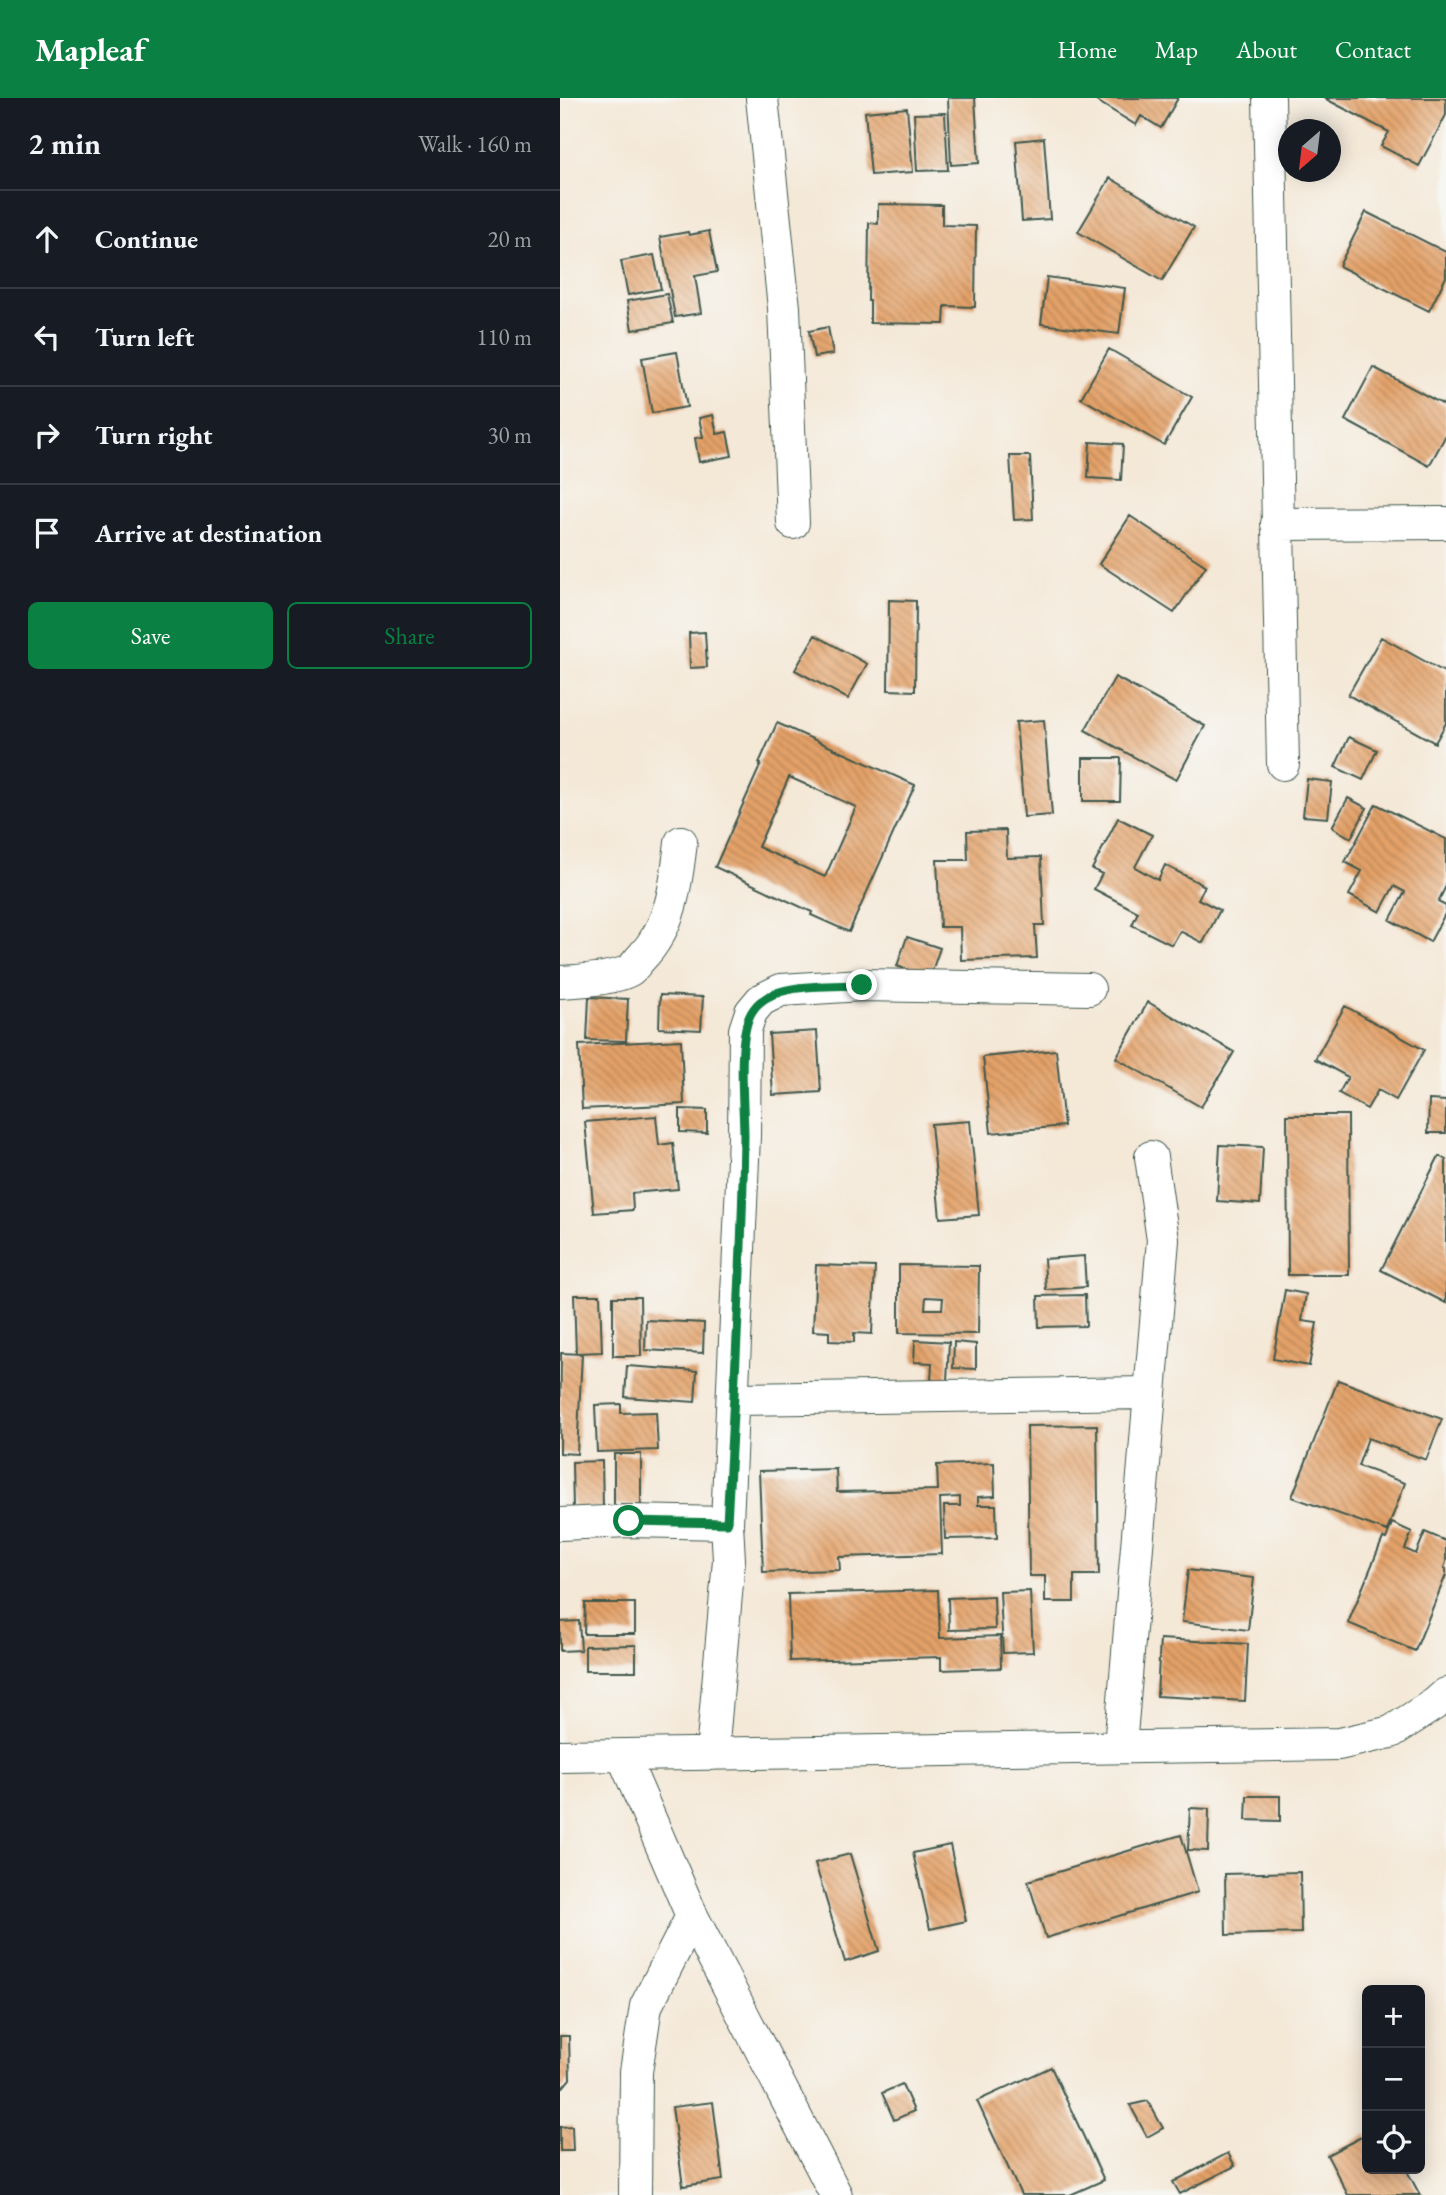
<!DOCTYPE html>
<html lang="en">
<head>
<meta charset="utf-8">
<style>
	body { margin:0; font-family:"EB Garamond",serif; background:#242831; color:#f1f3f6 }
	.controls { position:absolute; right:21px; bottom:21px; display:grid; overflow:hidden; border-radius:10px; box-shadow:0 4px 18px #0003 }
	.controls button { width:63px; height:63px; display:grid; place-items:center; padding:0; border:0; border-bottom:2px solid #363941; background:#171b24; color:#f1f3f6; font:35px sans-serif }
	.compass { position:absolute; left:718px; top:21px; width:63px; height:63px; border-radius:50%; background:#171b24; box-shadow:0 4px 18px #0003; rotate:208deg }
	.stop { position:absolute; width:21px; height:21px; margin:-16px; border:5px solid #0b8043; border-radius:50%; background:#fff }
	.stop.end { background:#0b8043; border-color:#fff; box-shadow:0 2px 7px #0008 }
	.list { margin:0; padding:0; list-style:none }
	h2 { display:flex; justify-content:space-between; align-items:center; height:91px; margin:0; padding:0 28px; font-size:30px }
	h2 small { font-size:23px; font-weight:400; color:#9ea1a6 }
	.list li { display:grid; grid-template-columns:46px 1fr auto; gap:21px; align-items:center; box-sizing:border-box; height:98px; padding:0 28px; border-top:2px solid #363941 }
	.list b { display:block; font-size:26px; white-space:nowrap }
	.list em { font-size:23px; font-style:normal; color:#9ea1a6 }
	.actions { display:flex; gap:14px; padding:21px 28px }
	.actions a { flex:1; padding:16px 0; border:2px solid #0b8043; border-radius:10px; text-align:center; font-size:24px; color:#0b8043 }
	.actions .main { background:#0b8043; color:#fff }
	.icon { flex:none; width:38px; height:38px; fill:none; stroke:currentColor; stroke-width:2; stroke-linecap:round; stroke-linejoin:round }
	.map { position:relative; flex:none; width:886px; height:2097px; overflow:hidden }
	header { display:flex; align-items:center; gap:42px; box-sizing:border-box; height:98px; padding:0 35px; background:#0b8043; color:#fff }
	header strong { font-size:33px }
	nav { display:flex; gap:38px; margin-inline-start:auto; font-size:24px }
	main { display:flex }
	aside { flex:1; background:#171b24 }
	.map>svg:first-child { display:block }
</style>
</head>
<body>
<header>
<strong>Mapleaf</strong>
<nav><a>Home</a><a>Map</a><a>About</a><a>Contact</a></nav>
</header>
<main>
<aside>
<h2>2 min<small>Walk · 160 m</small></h2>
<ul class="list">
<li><svg class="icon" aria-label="ahead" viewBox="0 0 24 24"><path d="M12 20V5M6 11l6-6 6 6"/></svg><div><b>Continue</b></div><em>20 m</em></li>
<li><svg class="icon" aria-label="left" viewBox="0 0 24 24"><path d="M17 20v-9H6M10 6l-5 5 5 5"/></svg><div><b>Turn left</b></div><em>110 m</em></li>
<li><svg class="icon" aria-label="right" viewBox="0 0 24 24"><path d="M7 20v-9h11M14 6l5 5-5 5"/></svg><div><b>Turn right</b></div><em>30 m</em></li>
<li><svg class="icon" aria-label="arrive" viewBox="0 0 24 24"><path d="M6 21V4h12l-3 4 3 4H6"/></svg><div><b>Arrive at destination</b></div></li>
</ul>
<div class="actions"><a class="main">Save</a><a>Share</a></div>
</aside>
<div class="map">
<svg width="886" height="2097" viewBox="0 0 886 2097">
	<defs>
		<pattern id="building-back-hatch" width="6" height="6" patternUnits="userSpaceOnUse" patternTransform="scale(1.75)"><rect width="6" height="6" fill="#e4a168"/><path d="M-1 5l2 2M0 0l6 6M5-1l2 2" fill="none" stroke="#b88456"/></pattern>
	</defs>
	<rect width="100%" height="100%" fill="#f6f6f2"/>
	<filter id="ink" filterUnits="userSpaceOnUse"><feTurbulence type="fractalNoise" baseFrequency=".0143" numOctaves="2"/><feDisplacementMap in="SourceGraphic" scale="14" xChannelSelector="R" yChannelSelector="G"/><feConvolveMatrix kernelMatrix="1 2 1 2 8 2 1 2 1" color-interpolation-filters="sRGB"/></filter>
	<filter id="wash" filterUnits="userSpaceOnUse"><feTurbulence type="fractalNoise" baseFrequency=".00686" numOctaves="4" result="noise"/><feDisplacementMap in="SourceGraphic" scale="28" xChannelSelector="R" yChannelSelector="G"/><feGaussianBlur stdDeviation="1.57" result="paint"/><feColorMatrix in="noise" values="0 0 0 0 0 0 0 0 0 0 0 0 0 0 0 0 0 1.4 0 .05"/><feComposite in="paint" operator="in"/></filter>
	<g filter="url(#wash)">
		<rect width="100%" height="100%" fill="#f4e8d7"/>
		<g id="blocks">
			<path fill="url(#building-back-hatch)" fill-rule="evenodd" d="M388 0H415L419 65 391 67Z
				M532 0H618L601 30 581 18 576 27Z
				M764 0H886V17L859 68 821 48 829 34Z
				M347 10 353 74 311 77 305 14Z
				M385 15 388 72 357 73 354 16Z
				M484 40 490 121 462 123 456 43Z
				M550 80 634 129 602 183 518 134Z
				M318 106 382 107V127L416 128 415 209 385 208 384 226 310 225V203H308L309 125 318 126Z
				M806 114 886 154V179L869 213 779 168Z
				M149 133 157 174 135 178 141 215 115 219 100 139 128 134 129 137Z
				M94 157 101 191 68 197 61 163Z
				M487 179 565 190 559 236 481 226Z
				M107 196 113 225 72 232 67 203Z
				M268 229 273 256 254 259 249 233Z
				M549 251 632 299 604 347 521 300Z
				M117 254 127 309 92 315 82 260Z
				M813 269 886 308V337L869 368 785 322Z
				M153 317 157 336 167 334 172 358 139 364 135 340 143 339 139 320Z
				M530 344 563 346 561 382 528 380Z
				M450 358H470L473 421 454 422Z
				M570 418 646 468 614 515 539 466Z
				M329 502 356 503 355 593 328 592Z
				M145 534 147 569 130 570 129 535Z
				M255 537 307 566 288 601 235 572Z
				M821 539 886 575V625L875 645 788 597Z
				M555 579 645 628 616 682 525 632Z
				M484 622 492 717 464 719 456 624Z
				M217 625 355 687 289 834 251 817 252 814 155 769 201 666 199 665ZM229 679 296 709 265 779 198 749Z
				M789 639 817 652 803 682 775 669Z
				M523 660H561L560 703H523Z
				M747 681 772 684 768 720 743 718Z
				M788 700 807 710 791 740 772 729Z
				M816 706 886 741V788L878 804 886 808V814L870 844 830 822 845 794 834 788 820 814 789 797 802 773 785 764Z
				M558 720 592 737 575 769 598 782 605 767 645 788 638 801 660 812 643 845 620 833 612 847 572 827 578 814 534 791 542 776 532 771Z
				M446 732 447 760 481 759 484 827H475L477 860 401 862 400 829H380L377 762H408L407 733Z
				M347 839 380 850 370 879 337 868Z
				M100 897 143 899 141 932 99 930Z
				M29 899 68 901 66 943 27 942Z
				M588 904 674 954 641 1009 556 960Z
				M785 908 864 952 836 1002 818 992 807 1011 779 995 788 979 755 961Z
				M257 933 261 994 213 997 209 936Z
				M121 942 124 1006 22 1011 19 947Z
				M496 952 504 1028 431 1035 423 959Z
				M869 1002 886 1003V1035H868Z
				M120 1011 147 1012V1035L120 1034Z
				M727 1017H788L789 1177H728Z
				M96 1018 99 1047 113 1045 118 1091 72 1095 73 1112 34 1115 25 1024Z
				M410 1023 419 1117 380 1120 371 1026Z
				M660 1047 703 1049 700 1106 657 1103Z
				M879 1058 886 1062V1205L821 1172Z
				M524 1158 526 1189 486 1192 484 1161Z
				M256 1167 315 1169 312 1236 294 1235V1244L269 1243V1234L253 1233Z
				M339 1167 419 1168 418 1236 339 1235ZM366 1199 383 1200 382 1211H365Z
				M725 1192 746 1196 742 1223 757 1225 749 1268 713 1261Z
				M14 1197H40L42 1254 16 1255Z
				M525 1197 526 1228 479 1229 478 1198Z
				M53 1199H80L81 1258H53Z
				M86 1222 144 1225 143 1255 85 1252Z
				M355 1242 389 1244 387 1283H371L372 1265 354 1264Z
				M394 1244 416 1246V1271L393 1270Z
				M1 1255 22 1256 17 1356 0 1355Z
				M67 1268 137 1273 135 1304 65 1299Z
				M778 1282 882 1321 866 1362 808 1340 798 1368 845 1385 827 1433 732 1399Z
				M61 1306V1315L96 1314 98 1352 37 1354 35 1307Z
				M537 1327 539 1477H514V1504H485V1478H469L467 1328Z
				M54 1356H81V1407H54Z
				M42 1363 43 1410 13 1411 12 1364Z
				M434 1365 435 1398 418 1399V1407H436L437 1440 385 1441 384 1408H400V1399L380 1400 382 1456 279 1459 280 1472 203 1474 199 1373 276 1371 277 1394 378 1392 377 1367Z
				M832 1425 852 1434 845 1451 856 1456 865 1434 886 1443V1464L884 1470 886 1471V1477L855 1553 788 1525 823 1440 826 1441Z
				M628 1472 694 1480 688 1532 622 1524Z
				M378 1492 380 1540 440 1538 441 1570 381 1572V1559L230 1563 228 1496Z
				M470 1493 473 1554 443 1555 440 1494Z
				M434 1498 435 1531 389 1532 388 1500Z
				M25 1505H75V1536H24Z
				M19 1523 21 1552 0 1553V1524Z
				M600 1541 688 1546 685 1603 597 1598Z
				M76 1547V1573H25V1548Z
				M687 1698H720V1723L686 1722Z
				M630 1710 649 1711 648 1753 628 1752Z
				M621 1737 638 1794 486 1840 468 1783Z
				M390 1747 406 1823 370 1831 353 1755Z
				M290 1756 319 1853 285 1864 255 1765Z
				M740 1774 741 1835 666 1837 665 1776Z
				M0 1938H9L10 1981 0 1993Z
				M491 1969 544 2082 510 2097H461L417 2003Z
				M342 1986 354 2013 334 2022 322 1995Z
				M588 2003 603 2030 587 2039 570 2007Z
				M153 2004 163 2082 123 2088 112 2009Z
				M12 2028 13 2053H0V2029Z
				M807 2036V2071H846L860 2097H788L767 2057Z
				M668 2055 675 2068 620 2096 613 2084Z"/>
		</g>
	</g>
	<g filter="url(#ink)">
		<use href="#blocks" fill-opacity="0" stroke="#3f574c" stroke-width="2"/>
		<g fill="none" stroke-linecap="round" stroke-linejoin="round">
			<defs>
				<path id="minor" d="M202 0 224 210 233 425
					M709 0 723 666
					M717 426 886 425
					M0 884C18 883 55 881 70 872 74 869 78 863 81 860 112 828 116 786 121 744
					M174 1301 589 1295
					M0 1426 69 1423 167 1425
					M560 1649 603 1142 591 1059
					M152 1656 169 1462 167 1425 184 1038 185 932 191 914 201 902 221 892 302 887 529 891
					M0 1658 779 1646 831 1634 876 1605 886 1596
					M63 1658 132 1818 276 2097
					M75 2097 76 1974 86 1908 132 1818"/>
			</defs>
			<use href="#minor" stroke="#3f574c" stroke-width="34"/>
			<use href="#minor" stroke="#fff" stroke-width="32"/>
		</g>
	</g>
	<g fill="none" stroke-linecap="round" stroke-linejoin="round" filter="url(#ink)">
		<path stroke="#0b8043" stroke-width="9" d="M69 1423 167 1425C174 1296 182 1167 184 1038 184 1007 176 936 193 912 212 883 271 889 302 887"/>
	</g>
</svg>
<div class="controls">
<button>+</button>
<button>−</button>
<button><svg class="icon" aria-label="locate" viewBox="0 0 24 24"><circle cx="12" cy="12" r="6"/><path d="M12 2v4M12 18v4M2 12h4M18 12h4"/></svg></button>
</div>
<svg class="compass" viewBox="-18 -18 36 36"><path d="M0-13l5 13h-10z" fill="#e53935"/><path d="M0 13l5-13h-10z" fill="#9ea1a6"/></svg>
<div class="stop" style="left:69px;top:1423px"></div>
<div class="stop end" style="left:302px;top:887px"></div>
</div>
</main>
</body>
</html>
